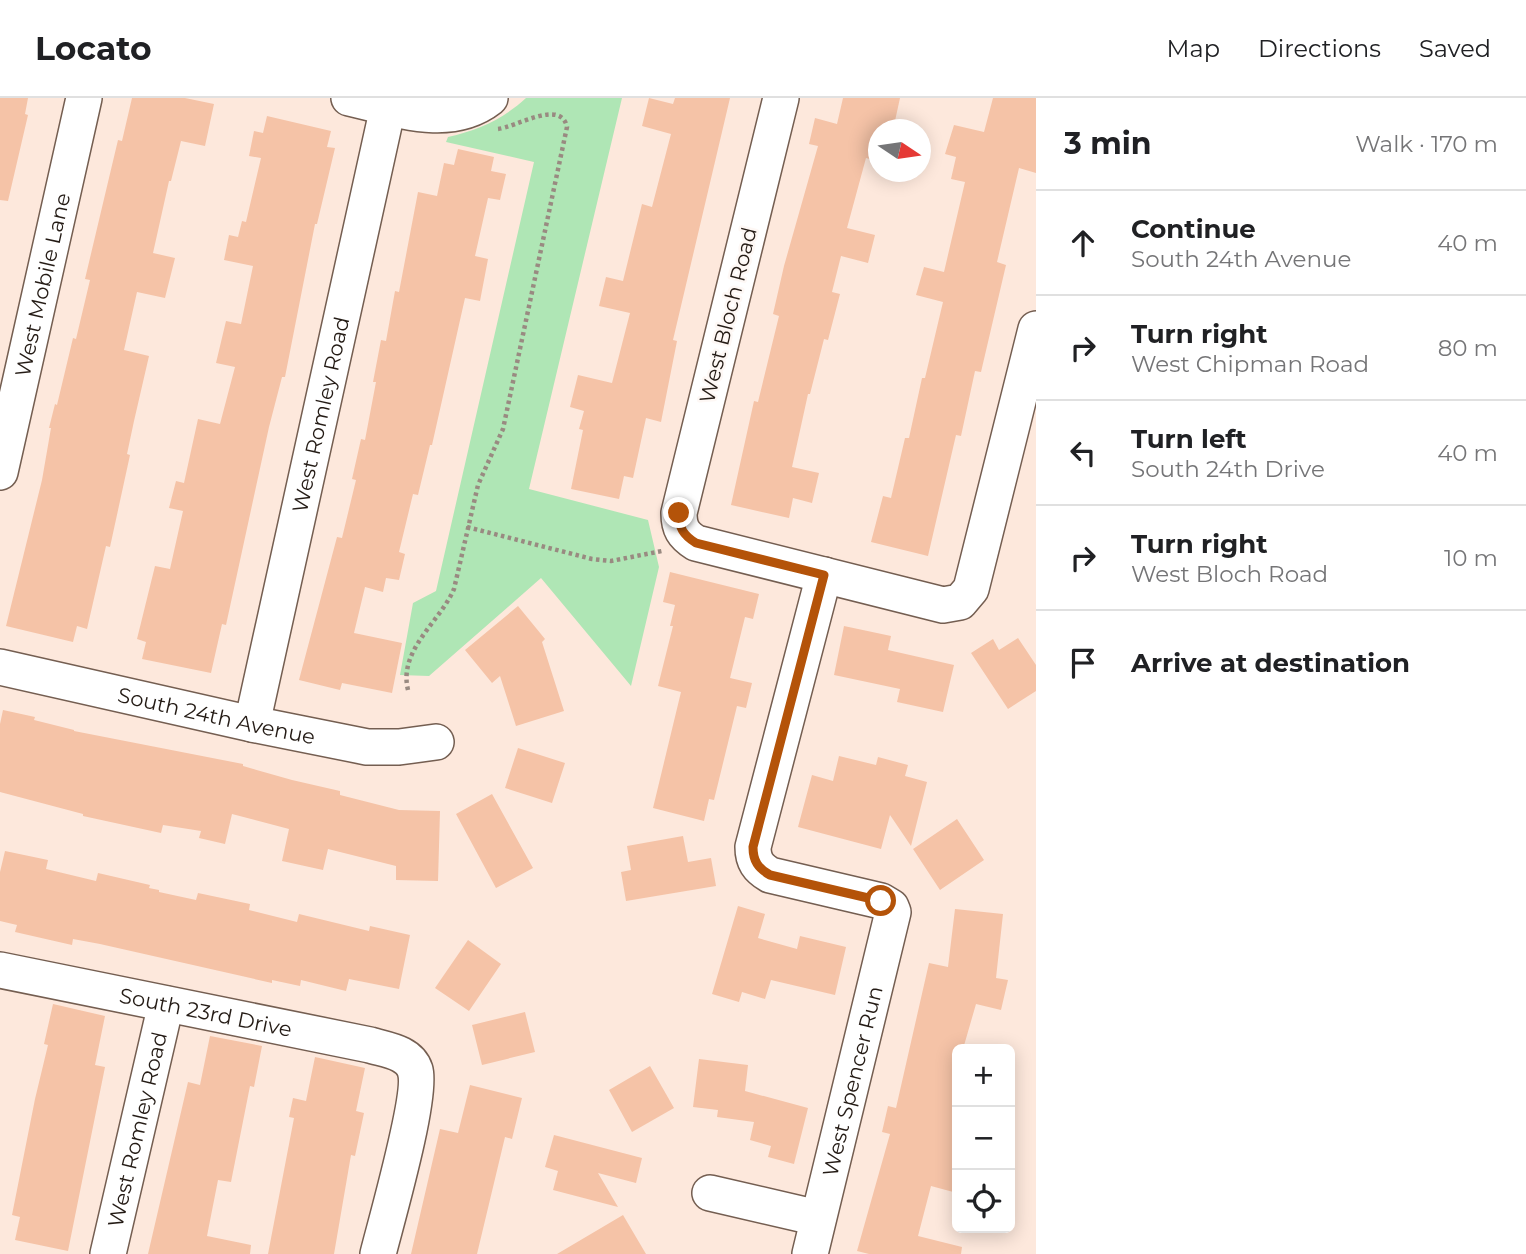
<!DOCTYPE html>
<html lang="en">
<head>
<meta charset="utf-8">
<style>
	body { margin:0; font-family:Montserrat,sans-serif; background:#f2f2f2; color:#202124 }
	.controls { position:absolute; right:21px; bottom:21px; display:grid; overflow:hidden; border-radius:10px; box-shadow:0 4px 18px #0003 }
	.controls button { width:63px; height:63px; display:grid; place-items:center; padding:0; border:0; border-bottom:2px solid #e0e0e0; background:#fff; color:#202124; font:35px sans-serif }
	.compass { position:absolute; left:868px; top:21px; width:63px; height:63px; border-radius:50%; background:#fff; box-shadow:0 4px 18px #0003; rotate:103deg }
	.stop { position:absolute; width:21px; height:21px; margin:-16px; border:5px solid #b45309; border-radius:50%; background:#fff }
	.stop.end { background:#b45309; border-color:#fff; box-shadow:0 2px 7px #0008 }
	.list { margin:0; padding:0; list-style:none }
	h2 { display:flex; justify-content:space-between; align-items:center; height:91px; margin:0; padding:0 28px; font-size:30px }
	h2 small { font-size:23px; font-weight:400; color:#757577 }
	.list li { display:grid; grid-template-columns:46px 1fr auto; gap:21px; align-items:center; box-sizing:border-box; height:105px; padding:0 28px; border-top:2px solid #e0e0e0 }
	.list b { display:block; font-size:26px; white-space:nowrap }
	.list p { margin:0; font-size:23px; white-space:nowrap; color:#757577 }
	.list em { font-size:23px; font-style:normal; color:#757577 }
	.icon { flex:none; width:38px; height:38px; fill:none; stroke:currentColor; stroke-width:2; stroke-linecap:round; stroke-linejoin:round }
	.map { position:relative; flex:none; width:1036px; height:1156px; overflow:hidden }
	header { display:flex; align-items:center; gap:42px; box-sizing:border-box; height:98px; padding:0 35px; background:#fff; border-bottom:2px solid #e0e0e0 }
	header strong { font-size:33px }
	nav { display:flex; gap:38px; margin-inline-start:auto; font-size:24px }
	main { display:flex }
	aside { flex:1; background:#fff }
	.map>svg:first-child { display:block }
</style>
</head>
<body>
<header>
<strong>Locato</strong>
<nav><a>Map</a><a>Directions</a><a>Saved</a></nav>
</header>
<main>
<div class="map">
<svg width="1036" height="1156" viewBox="0 0 1036 1156">
	<rect width="100%" height="100%" fill="#fde8dc"/>
	<path fill="#afe6b5" d="M526 0H622L529 391 648 422 659 469 631 588 541 480 429 578 400 577 413 505 436 493 534 64 446 44 448 39C478 32 502 22 526 0Z"/>
	<path fill="#f5c3a7" d="M0 0H28L25 16 28 17 8 103 0 102Z
		M132 0H185L214 6 205 48 181 43 171 83H169L153 155 175 160 165 200 137 194 124 252 149 258 134 323 127 356 130 357 110 449 106 448 87 531 77 528 73 544 6 528 42 382 51 330H49L55 306 57 307 73 240 76 241 90 182 85 181 118 42 122 43Z
		M649 0 673 6 675 0H730L673 242 677 243 661 324 646 320 633 380 624 378 619 401 571 391 583 332 579 331 584 313 570 309 578 277 612 285 630 215 599 208 606 179 623 183 642 106 652 109 671 36 642 28Z
		M843 0H900L893 32H878V63L866 60 847 130 875 137 868 165 841 158 832 194 840 196 828 242 824 241 810 296H808L792 369 819 375 812 405 793 400 789 420 731 407 754 303 758 304 779 218 773 216 784 168 818 48 809 46 815 20 837 26Z
		M993 0H1036V75L1019 70 997 164 1006 167 981 274 975 273 961 338 956 337 928 458 871 444 883 398 891 400 905 340H909L922 280H925L943 204 916 197 924 169 944 174 965 84 951 81 956 59 945 56 954 27 984 34Z
		M267 18 331 33 327 49 335 50 317 126H315L285 279H282L269 329 226 527 222 526 211 575 142 561 146 544 137 541 155 468 170 471 183 413 169 410 176 383 184 385 198 321 220 326 235 269 216 265 226 223 241 226 253 168 224 162 229 137 238 139 242 123 246 124 261 60 249 58 254 33 263 35Z
		M458 51 494 59 491 73 506 76 500 102 488 100 475 158 488 161 480 203 465 200 432 347H430L418 397 413 396 399 454 405 456 399 482 386 480 383 494 365 489 354 535 402 545 392 595 342 585 340 592 299 582 337 439 342 440 356 382 352 381 361 341 365 342 376 284H373L381 242 386 243 395 193 399 194 418 94 437 98 444 65 454 67Z
		M670 474 759 496 753 521 745 519 730 580 752 585 746 610 737 608 714 702 709 701 704 723 653 710 681 594 658 588 673 528H670L675 507 663 504Z
		M518 508 545 541 542 544 564 613 516 628 500 578 492 585 465 552Z
		M844 528 891 538 888 552 954 567 943 614 897 604 900 591 834 577Z
		M1018 540 1036 567V593L1008 611 971 555 993 541 999 552Z
		M3 612 35 619 34 622 74 632V633L243 666V668L292 682 340 693V697L399 712 440 713 438 783 396 782V768L328 751 323 772 282 763 289 731 232 716 225 746 199 740 201 733 163 727 161 735 83 718V716L0 694V626Z
		M518 650 565 665 552 705 505 690Z
		M839 658 876 667 878 659 908 667 905 678 927 684 911 748 890 717 881 751 798 729 812 677 833 683Z
		M492 696 533 770 496 790 456 716Z
		M957 721 984 762 940 792 913 751Z
		M683 738 688 764 711 760 716 788 626 803 621 774 631 772 627 748Z
		M5 753 48 762 46 771 96 783 98 775 150 787 149 790 159 792V794L196 802 198 795 250 806 249 812 297 824 299 816 369 833 370 828 410 837 399 891 349 881 346 893 301 882 300 888 272 882V885L100 846 73 841 72 847 15 834 17 827 0 823V774Z
		M738 808 765 816 758 840 797 851 800 838 846 849 835 897 771 882 765 901 742 894 739 904 712 896Z
		M955 811 1003 816 996 880 1008 882 1001 912 976 906 963 951H957V974L952 995 957 997V1095L931 1088 918 1138 962 1149 961 1156H869L857 1153 890 1036 882 1034 888 1008 896 1010 929 865 948 869Z
		M468 842 501 866 469 913 435 890Z
		M53 906 105 918 95 967 105 969 68 1153 15 1142 20 1119 12 1117 35 1001 48 947 44 946Z
		M525 914 535 954 482 967 472 927Z
		M210 938 262 948 254 989 250 988 231 1084 218 1082 207 1138 251 1147 250 1156H148L188 984 200 987Z
		M315 959 365 970 356 1013 364 1015 355 1058 351 1057 334 1156H268L294 1020 289 1019 293 1000 306 1003Z
		M699 961 748 967 745 993 808 1010 794 1066 768 1059 771 1048 750 1042 754 1024 717 1019 718 1012 693 1009Z
		M650 968 674 1010 632 1034 609 992Z
		M470 987 522 1000 512 1041 505 1039 477 1156H411L440 1031 458 1035Z
		M554 1037 642 1060 636 1085 598 1075 618 1109 553 1092 558 1073 545 1069Z
		M623 1117 646 1156H557Z"/>
	<g fill="none" stroke-linecap="round" stroke-linejoin="round">
		<defs>
			<g id="minor">
				<path d="M349 0C395 10 449 32 490 0"/>
				<path d="M781 0 679 415C679 430 683 437 696 445L943 507 960 504 971 491 1036 231"/>
				<path id="s1" d="M0 374 84 0"/>
				<path id="s2" d="M0 569 252 626 367 649H399L436 644"/>
				<path id="s3" d="M252 626 388 9"/>
				<path id="s4" d="M0 872 370 947C386 952 409 954 415 972 423 996 386 1124 378 1156"/>
				<path d="M710 1095 818 1120"/>
				<path id="s5" d="M108 1156 166 906"/>
				<path id="s6" d="M810 1156 893 814 891 809 881 803 770 777C758 770 753 763 753 749L824 477"/>
			</g>
		</defs>
		<use href="#minor" stroke="#745e51" stroke-width="38"/>
		<path stroke="#998a81" stroke-width="4.5" stroke-dasharray="3.5 3.5" stroke-linecap="butt" d="M467 429 592 461 611 463 662 453
			M408 592C398 552 440 524 454 491L478 387 503 331 567 29C561 0 515 30 497 31"/>
		<use href="#minor" stroke="#fff" stroke-width="35"/>
	</g>
	<g fill="none" stroke-linecap="round" stroke-linejoin="round">
		<path stroke="#b45309" stroke-width="9" d="M679 415C679 430 683 437 696 445L824 477 753 749C753 763 758 770 770 777L881 803"/>
	</g>
	<g text-anchor="middle" dominant-baseline="central" stroke-width="5" stroke-linejoin="round" paint-order="stroke">
		<g font-size="21" fill="#241b15" stroke="#fef8f5">
			<text stroke="none"><textPath href="#s1" startOffset="192">West Mobile Lane</textPath></text>
			<text transform="translate(728 217) rotate(-76)">West Bloch Road</text>
			<text stroke="none"><textPath href="#s3" startOffset="317">West Romley Road</textPath></text>
			<text stroke="none"><textPath href="#s2" startOffset="222">South 24th Avenue</textPath></text>
			<text stroke="none"><textPath href="#s4" startOffset="210">South 23rd Drive</textPath></text>
			<text stroke="none"><textPath href="#s6" startOffset="178">West Spencer Run</textPath></text>
			<text stroke="none"><textPath href="#s5" startOffset="128">West Romley Road</textPath></text>
		</g>
	</g>
</svg>
<div class="controls">
<button>+</button>
<button>−</button>
<button><svg class="icon" aria-label="locate" viewBox="0 0 24 24"><circle cx="12" cy="12" r="6"/><path d="M12 2v4M12 18v4M2 12h4M18 12h4"/></svg></button>
</div>
<svg class="compass" viewBox="-18 -18 36 36"><path d="M0-13l5 13h-10z" fill="#e53935"/><path d="M0 13l5-13h-10z" fill="#757577"/></svg>
<div class="stop" style="left:881px;top:803px"></div>
<div class="stop end" style="left:679px;top:415px"></div>
</div>
<aside>
<h2>3 min<small>Walk · 170 m</small></h2>
<ul class="list">
<li><svg class="icon" aria-label="ahead" viewBox="0 0 24 24"><path d="M12 20V5M6 11l6-6 6 6"/></svg><div><b>Continue</b><p>South 24th Avenue</p></div><em>40 m</em></li>
<li><svg class="icon" aria-label="right" viewBox="0 0 24 24"><path d="M7 20v-9h11M14 6l5 5-5 5"/></svg><div><b>Turn right</b><p>West Chipman Road</p></div><em>80 m</em></li>
<li><svg class="icon" aria-label="left" viewBox="0 0 24 24"><path d="M17 20v-9H6M10 6l-5 5 5 5"/></svg><div><b>Turn left</b><p>South 24th Drive</p></div><em>40 m</em></li>
<li><svg class="icon" aria-label="right" viewBox="0 0 24 24"><path d="M7 20v-9h11M14 6l5 5-5 5"/></svg><div><b>Turn right</b><p>West Bloch Road</p></div><em>10 m</em></li>
<li><svg class="icon" aria-label="arrive" viewBox="0 0 24 24"><path d="M6 21V4h12l-3 4 3 4H6"/></svg><div><b>Arrive at destination</b></div></li>
</ul>
</aside>
</main>
</body>
</html>
